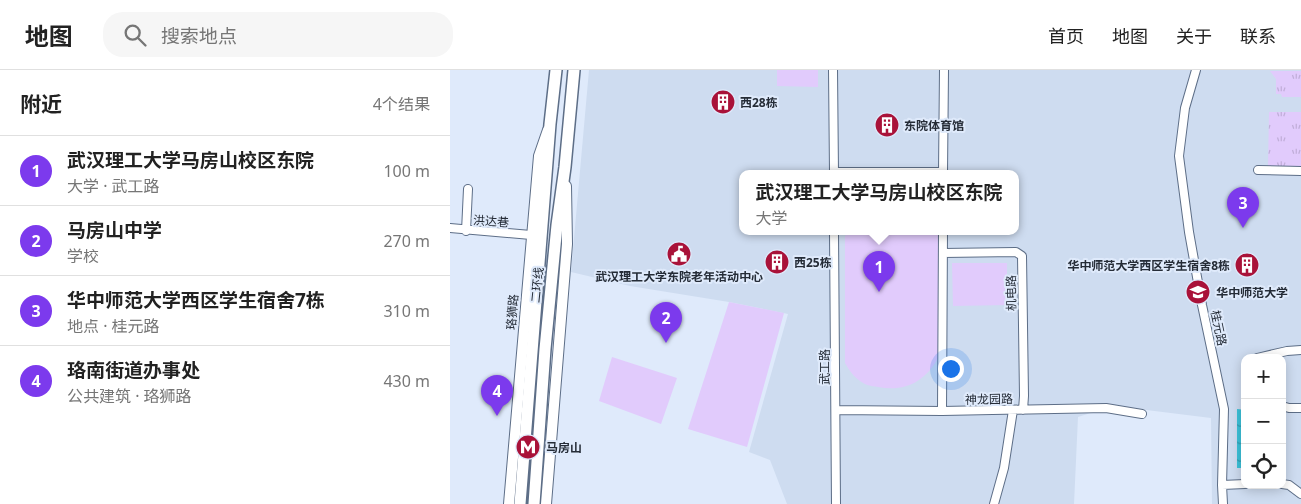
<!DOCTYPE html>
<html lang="zh">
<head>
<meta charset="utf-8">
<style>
	body { margin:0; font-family:"Noto Sans","Noto Sans SC",sans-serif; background:#f6f6f6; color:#222 }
	.controls { position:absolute; right:15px; bottom:15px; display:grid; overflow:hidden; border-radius:10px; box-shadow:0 2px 12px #0003 }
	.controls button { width:45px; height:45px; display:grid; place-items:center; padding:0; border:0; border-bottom:1px solid #e0e0e0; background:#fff; color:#222; font:25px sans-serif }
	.you { position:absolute; left:500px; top:298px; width:18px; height:18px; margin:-12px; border:4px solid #fff; border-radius:50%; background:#1a73e8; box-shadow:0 0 0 8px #1a73e833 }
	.badge { display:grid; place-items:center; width:32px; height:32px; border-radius:50%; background:#7c3aed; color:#fff; font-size:16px; font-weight:700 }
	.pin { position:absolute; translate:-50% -41px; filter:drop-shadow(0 1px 2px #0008) }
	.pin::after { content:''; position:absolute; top:26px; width:18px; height:15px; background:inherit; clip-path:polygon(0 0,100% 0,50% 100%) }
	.popup { position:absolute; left:289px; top:100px; width:280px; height:65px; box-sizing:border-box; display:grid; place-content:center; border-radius:10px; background:#fff; filter:drop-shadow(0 1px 4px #0005); font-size:16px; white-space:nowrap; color:#767676 }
	.popup b { font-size:19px; color:#222 }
	.popup::after { content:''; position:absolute; left:50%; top:100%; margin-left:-10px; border:10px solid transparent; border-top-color:#fff }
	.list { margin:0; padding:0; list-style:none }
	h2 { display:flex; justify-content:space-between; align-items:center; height:65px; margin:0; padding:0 20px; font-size:21px }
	h2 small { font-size:16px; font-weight:400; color:#767676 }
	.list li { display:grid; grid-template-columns:32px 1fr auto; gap:15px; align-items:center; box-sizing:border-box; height:70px; padding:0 20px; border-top:1px solid #e0e0e0 }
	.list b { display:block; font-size:19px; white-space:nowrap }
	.list p { margin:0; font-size:16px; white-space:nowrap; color:#767676 }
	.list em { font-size:16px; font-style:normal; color:#767676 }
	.icon { flex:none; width:28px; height:28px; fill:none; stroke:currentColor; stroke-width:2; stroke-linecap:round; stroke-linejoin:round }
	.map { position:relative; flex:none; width:851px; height:434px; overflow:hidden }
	header { display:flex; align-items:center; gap:30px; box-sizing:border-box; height:70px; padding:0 25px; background:#fff; border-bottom:1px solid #e0e0e0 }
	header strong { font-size:24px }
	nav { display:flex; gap:28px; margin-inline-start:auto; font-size:18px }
	.search { width:350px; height:45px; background:#f6f6f6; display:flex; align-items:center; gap:12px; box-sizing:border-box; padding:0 18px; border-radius:20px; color:#767676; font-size:19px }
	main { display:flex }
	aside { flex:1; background:#fff }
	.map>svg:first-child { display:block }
</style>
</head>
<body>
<header>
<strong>地图</strong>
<div class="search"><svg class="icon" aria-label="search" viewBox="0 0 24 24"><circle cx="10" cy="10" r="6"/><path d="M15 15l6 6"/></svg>搜索地点</div>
<nav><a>首页</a><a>地图</a><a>关于</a><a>联系</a></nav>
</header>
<main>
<aside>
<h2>附近<small>4个结果</small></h2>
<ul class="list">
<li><span class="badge">1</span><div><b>武汉理工大学马房山校区东院</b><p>大学 · 武工路</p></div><em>100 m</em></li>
<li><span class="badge">2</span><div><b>马房山中学</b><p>学校</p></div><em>270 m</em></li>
<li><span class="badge">3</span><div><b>华中师范大学西区学生宿舍7栋</b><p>地点 · 桂元路</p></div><em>310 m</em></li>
<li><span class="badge">4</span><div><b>珞南街道办事处</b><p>公共建筑 · 珞狮路</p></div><em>430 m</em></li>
</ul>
</aside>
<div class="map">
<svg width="851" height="434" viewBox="0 0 851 434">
	<defs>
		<pattern id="grass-tufts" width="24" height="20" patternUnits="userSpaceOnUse" patternTransform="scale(1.25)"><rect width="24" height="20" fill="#e1cbfc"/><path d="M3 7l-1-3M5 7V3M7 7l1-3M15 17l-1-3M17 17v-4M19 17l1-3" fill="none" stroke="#c1aed9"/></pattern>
		<pattern id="water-ripples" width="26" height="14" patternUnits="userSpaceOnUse" patternTransform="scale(1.25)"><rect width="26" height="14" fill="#3cc2da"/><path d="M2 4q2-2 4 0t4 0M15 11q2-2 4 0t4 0" fill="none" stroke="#329eb2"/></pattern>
	</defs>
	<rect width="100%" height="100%" fill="#dfeafb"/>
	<path fill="#cedcf0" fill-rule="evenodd" d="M139 0H851V434H762L761 348 656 335V338L628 347 624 434H337L320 390 299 382 338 244 279 232 180 216 121 202ZM293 103H565V161H293ZM795 288H832V415H795Z"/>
	<path fill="url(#grass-tufts)" d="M820 1H851V27H832L831 24H826V9Z
		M819 42H851V98H818Z"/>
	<path fill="#e1cbfc" d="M327 0H368V17L327 16Z
		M397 161 489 162 488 288C475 312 455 322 428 317 421 316 415 315 410 311 403 306 399 300 395 293V167Z
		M502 193H557V235L503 236Z
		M279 232 334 243 297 377 238 359Z
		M162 287 227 308 211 354 149 331Z"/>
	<path fill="url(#water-ripples)" d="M787 339 795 340V398H787Z"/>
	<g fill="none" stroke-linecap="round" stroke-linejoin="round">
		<defs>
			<path id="minor" d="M383 0 384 103
				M746 0 735 38 729 86 739 162 752 235 774 339 772 415 773 434
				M808 100 851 101
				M384 102H493
				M493 103 494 0
				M0 158 81 165
				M16 161 18 119
				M384 161 386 434
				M493 183 566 182 572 186 574 326 573 340
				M807 288 837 281 851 280
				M832 336 839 338H851
				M386 340 492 341 656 338 692 344
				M492 341 493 161
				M832 414 839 415 851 424
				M772 415 795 414
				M544 434 554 398 563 340"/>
			<path id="major" d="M59 434 89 86 98 60
				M96 434 117 174 116 116"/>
			<path id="highway" d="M70 434 100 54 106 0
				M84 434 95 279 107 155 115 97 124 0"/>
		</defs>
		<use href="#minor" stroke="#5d6e87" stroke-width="10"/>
		<use href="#major" stroke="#5d6e87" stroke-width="12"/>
		<use href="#highway" stroke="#5d6e87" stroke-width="14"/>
		<use href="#minor" stroke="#fff" stroke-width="8"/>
		<use href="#major" stroke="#fff" stroke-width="10"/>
		<use href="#highway" stroke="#fff" stroke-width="11"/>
	</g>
	<defs>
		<symbol id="building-disc" viewBox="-11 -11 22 22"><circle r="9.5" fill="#a91239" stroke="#dfeafb"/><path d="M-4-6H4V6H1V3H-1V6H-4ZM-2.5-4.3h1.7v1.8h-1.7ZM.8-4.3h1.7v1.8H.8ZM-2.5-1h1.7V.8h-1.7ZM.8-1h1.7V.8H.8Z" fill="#fff"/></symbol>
		<symbol id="civic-disc" viewBox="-11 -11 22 22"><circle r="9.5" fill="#a91239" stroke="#dfeafb"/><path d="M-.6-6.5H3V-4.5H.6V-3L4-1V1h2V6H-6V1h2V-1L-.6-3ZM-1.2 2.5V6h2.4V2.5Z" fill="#fff"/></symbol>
		<symbol id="university-disc" viewBox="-11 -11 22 22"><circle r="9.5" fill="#a91239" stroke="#dfeafb"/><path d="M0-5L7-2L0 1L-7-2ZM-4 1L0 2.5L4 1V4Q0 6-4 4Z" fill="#fff"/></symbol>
		<symbol id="metro-disc" viewBox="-11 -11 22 22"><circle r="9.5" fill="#a91239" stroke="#dfeafb"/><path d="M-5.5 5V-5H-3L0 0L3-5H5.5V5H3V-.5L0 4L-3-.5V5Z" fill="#fff"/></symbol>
	</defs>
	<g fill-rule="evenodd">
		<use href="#building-disc" x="259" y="18" width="28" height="28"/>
		<use href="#building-disc" x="423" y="41" width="28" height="28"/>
		<use href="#civic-disc" x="215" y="170" width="28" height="28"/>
		<use href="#building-disc" x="313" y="178" width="28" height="28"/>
		<use href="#building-disc" x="783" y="181" width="28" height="28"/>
		<use href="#university-disc" x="734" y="208" width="28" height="28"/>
		<use href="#metro-disc" x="64" y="363" width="28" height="28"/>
	</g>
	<g text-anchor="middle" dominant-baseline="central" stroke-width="4" stroke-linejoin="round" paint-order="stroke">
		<g font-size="12" font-weight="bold" fill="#252c37" stroke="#dfeafb" text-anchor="start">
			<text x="290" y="32">西28栋</text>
			<text x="454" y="55">东院体育馆</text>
			<text x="344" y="192">西25栋</text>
			<text x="780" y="195" text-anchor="end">华中师范大学西区学生宿舍8栋</text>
			<text x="229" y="206" text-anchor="middle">武汉理工大学东院老年活动中心</text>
			<text x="766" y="222">华中师范大学</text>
			<text x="96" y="377">马房山</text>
		</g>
		<g font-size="12" fill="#252c37" stroke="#dfeafb">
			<text transform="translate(41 151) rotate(4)">洪达巷</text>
			<text transform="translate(87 215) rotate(-84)">二环线</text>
			<text transform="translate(561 223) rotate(-91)">机电路</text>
			<text transform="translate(62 242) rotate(-85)">珞狮路</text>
			<text transform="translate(769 258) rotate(78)">桂元路</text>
			<text transform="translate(374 297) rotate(-90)">武工路</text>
			<text transform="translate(539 329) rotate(-1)">神龙园路</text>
		</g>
	</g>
</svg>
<div class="controls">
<button>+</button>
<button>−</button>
<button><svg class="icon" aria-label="locate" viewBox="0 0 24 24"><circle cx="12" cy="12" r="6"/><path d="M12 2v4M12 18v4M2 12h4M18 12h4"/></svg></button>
</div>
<div class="you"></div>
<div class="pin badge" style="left:429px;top:222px">1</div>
<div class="popup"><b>武汉理工大学马房山校区东院</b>大学</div>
<div class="pin badge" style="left:216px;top:273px">2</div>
<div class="pin badge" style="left:793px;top:158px">3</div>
<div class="pin badge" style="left:47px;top:346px">4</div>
</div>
</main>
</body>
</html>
